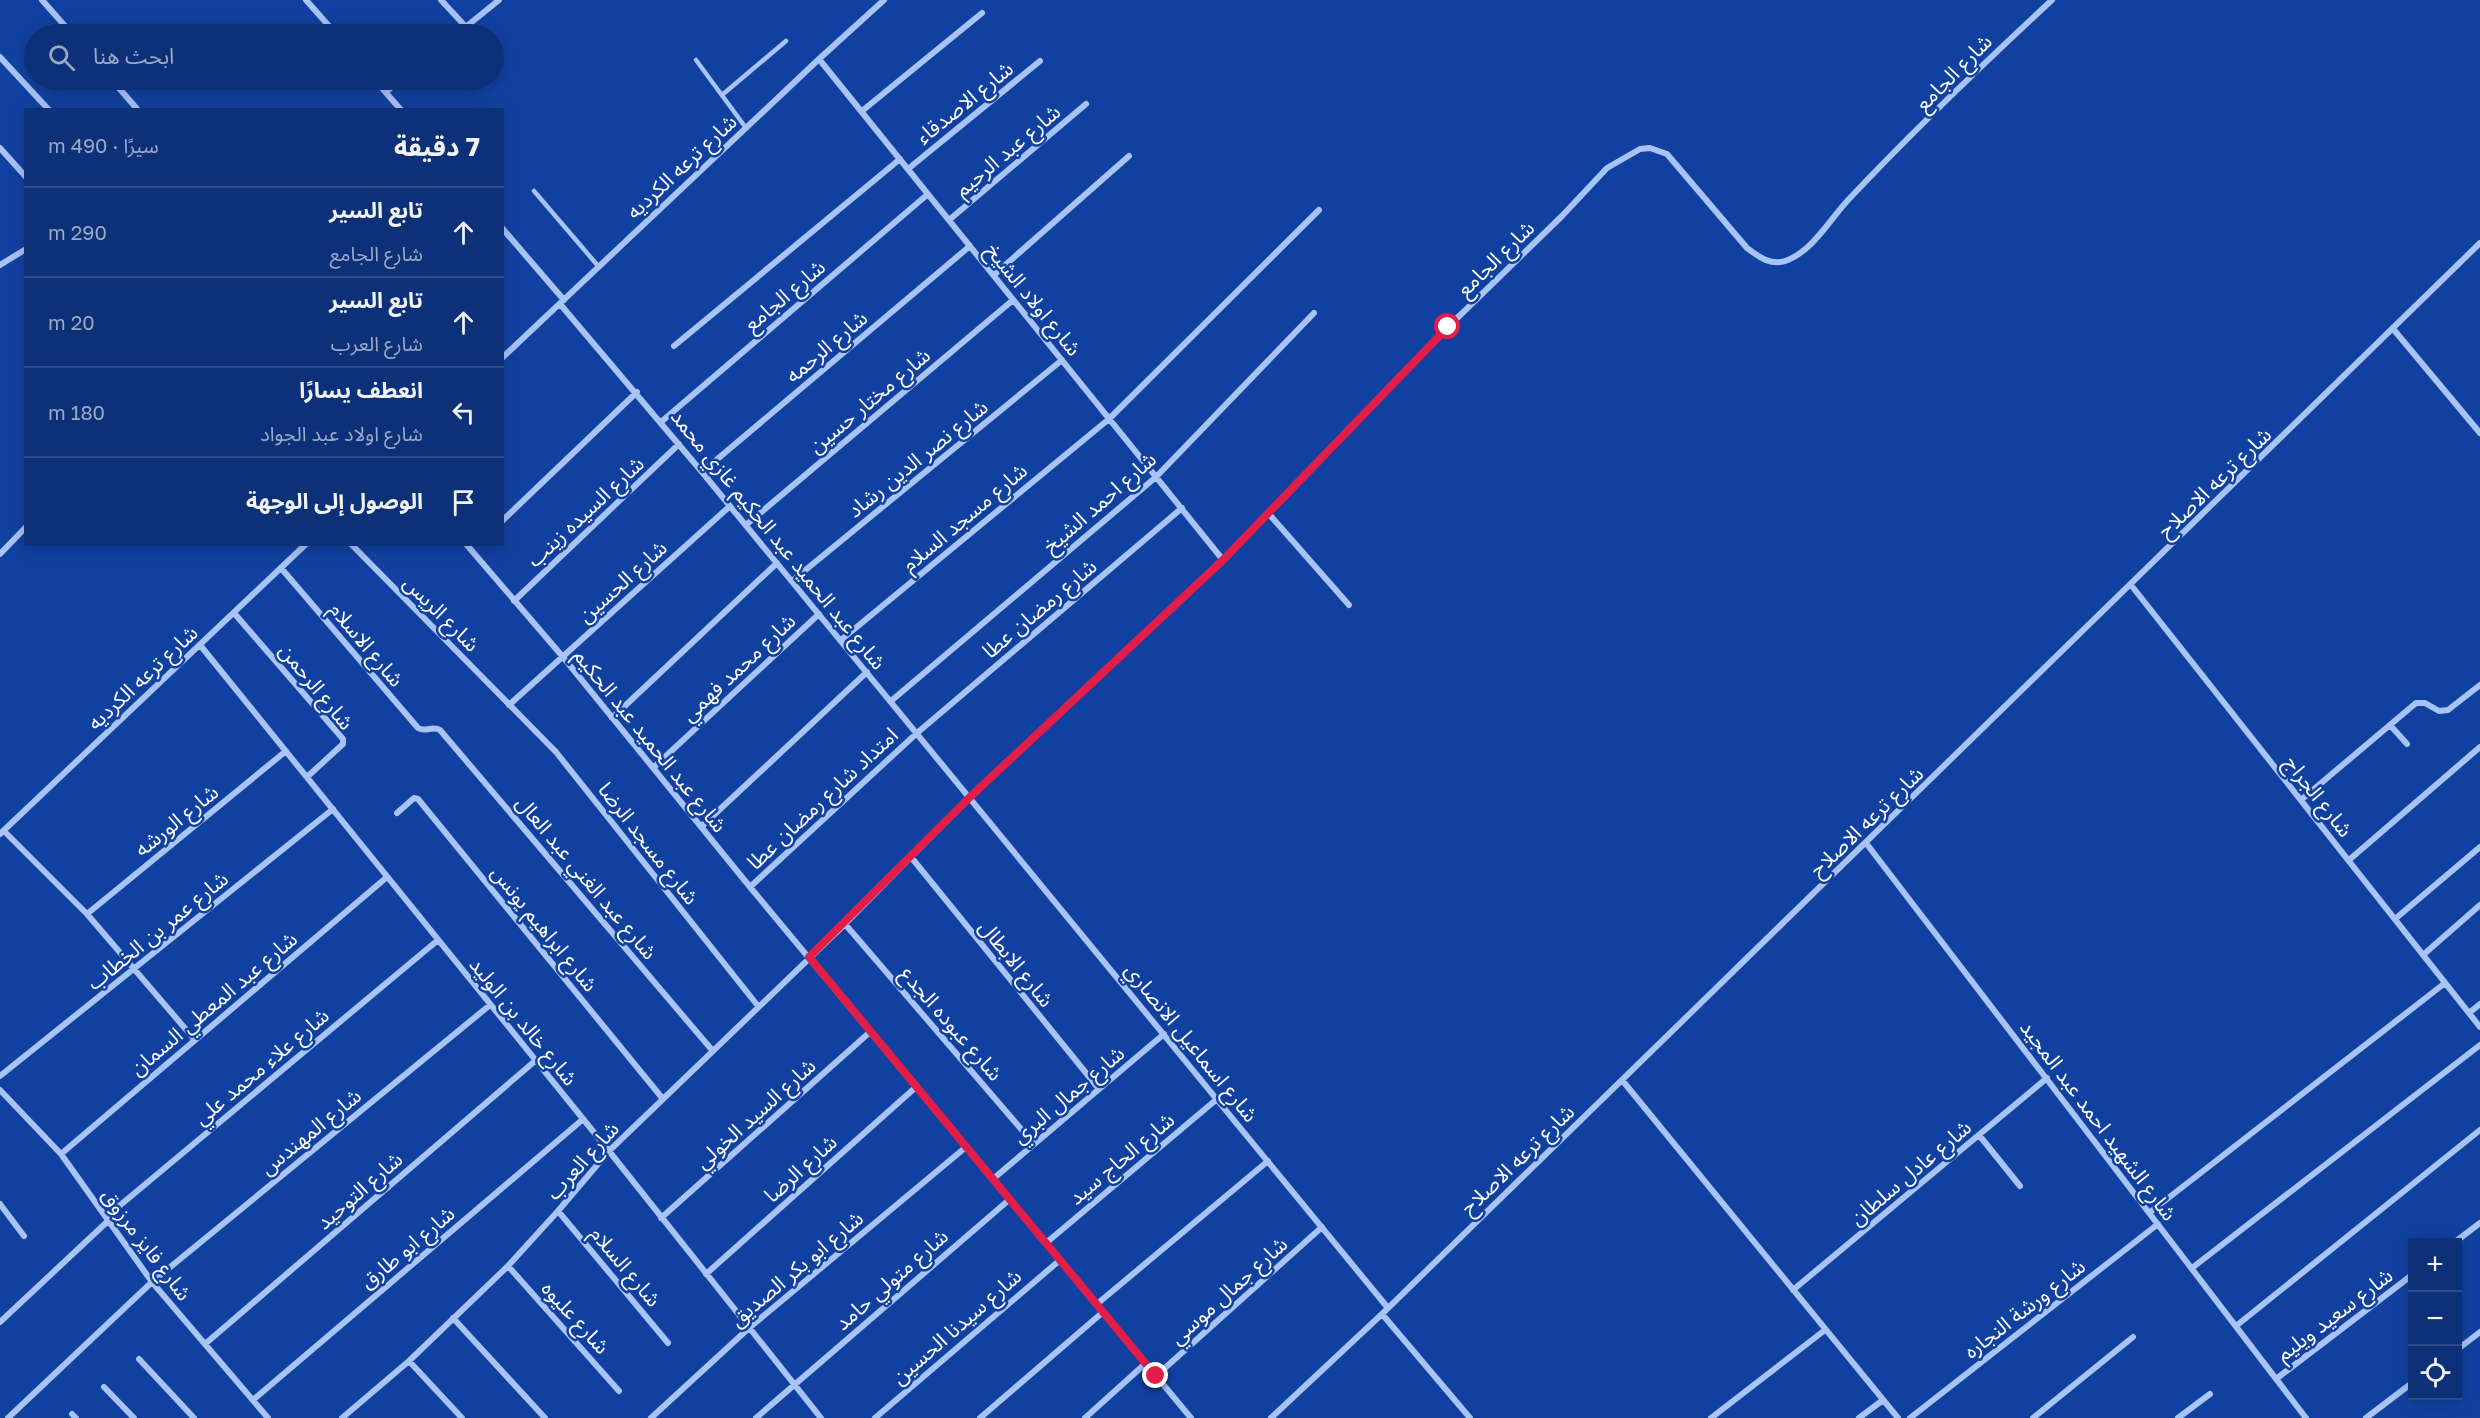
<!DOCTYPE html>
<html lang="ar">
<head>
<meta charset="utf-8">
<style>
	body { margin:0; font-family:"Golos Text","Noto Sans Arabic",sans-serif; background:#1b3d80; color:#f1f3f6; direction:rtl }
	.controls { position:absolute; right:18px; bottom:18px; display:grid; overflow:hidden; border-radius:0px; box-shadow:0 3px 15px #0003 }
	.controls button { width:54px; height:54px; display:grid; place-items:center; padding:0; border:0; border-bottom:2px solid #2d4c8a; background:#0d3178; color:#f1f3f6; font:30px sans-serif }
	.stop { position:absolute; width:18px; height:18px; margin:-14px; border:4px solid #e11d48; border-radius:50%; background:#fff }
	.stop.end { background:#e11d48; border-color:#fff; box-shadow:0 2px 6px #0008 }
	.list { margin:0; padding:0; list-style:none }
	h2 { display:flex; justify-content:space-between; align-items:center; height:78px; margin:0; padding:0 24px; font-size:26px }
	h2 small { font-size:20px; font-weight:400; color:#9aa9c6 }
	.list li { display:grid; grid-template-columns:39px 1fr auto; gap:18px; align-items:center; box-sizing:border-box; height:90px; padding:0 24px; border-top:2px solid #2d4c8a }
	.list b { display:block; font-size:22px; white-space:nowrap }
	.list p { margin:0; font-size:20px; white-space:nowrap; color:#9aa9c6 }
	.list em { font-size:20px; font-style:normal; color:#9aa9c6 }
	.icon { flex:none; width:33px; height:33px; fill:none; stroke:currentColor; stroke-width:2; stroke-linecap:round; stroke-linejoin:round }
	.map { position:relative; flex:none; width:2480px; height:1418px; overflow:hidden; direction:ltr }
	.search { position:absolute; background:#0d3178; box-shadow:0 3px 15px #0003; left:24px; top:24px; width:480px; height:66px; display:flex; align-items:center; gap:15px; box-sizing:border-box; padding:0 21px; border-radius:33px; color:#9aa9c6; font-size:22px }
	.panel { position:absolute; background:#0d3178; box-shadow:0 3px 15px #0003; left:24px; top:108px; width:480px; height:438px; border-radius:0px; direction:rtl }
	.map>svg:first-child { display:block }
</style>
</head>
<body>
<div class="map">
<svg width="2480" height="1418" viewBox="0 0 2480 1418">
	<rect width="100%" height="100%" fill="#1141a0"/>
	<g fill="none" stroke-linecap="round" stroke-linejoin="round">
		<path stroke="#a8c3f5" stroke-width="4.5" d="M696 60 746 128
			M722 95 786 41
			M534 191 599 267"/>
		<path stroke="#a8c3f5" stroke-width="6" d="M42 0 72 34
			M306 0 336 34
			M441 0 466 27
			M457 34 499 0
			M0 57 49 110
			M819 59 1223 560
			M112 80 138 110
			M375 80 401 110
			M386 92 401 80
			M862 111 982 13
			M0 148 26 177
			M908 169 1040 61
			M949 220 1086 104
			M502 228 564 300
			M0 265 26 249
			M994 275 1129 156
			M560 304 702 472 1388 1308
			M2394 330 2480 433
			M674 346 900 159
			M502 358 819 59 884 0
			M661 422 928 194
			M702 472 970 246
			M1268 513 1349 605
			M502 521 637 392
			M746 525 1013 300
			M351 544 556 752 758 1006
			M466 544 563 657 750 887 1191 1418
			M0 554 26 527
			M281 568 418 728C426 733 432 725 440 730L712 1050
			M792 581 1062 360
			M2131 585 2480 1027
			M514 601 679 444
			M234 613 343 739V744L307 777
			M841 640 1109 419 1319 210
			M200 645 609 1151 821 1418
			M891 701 1156 477 1314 313
			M509 705 730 506
			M612 718 777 563
			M2390 725 2407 744
			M653 768 819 614
			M2301 800 2416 703H2425L2439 711 2448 710 2480 685
			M397 813 414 798 418 799 663 1099
			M701 827 867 672
			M4 831 87 914 195 1040
			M0 834 306 544
			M1866 843 2306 1418
			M911 857 1099 1089
			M2349 860 2480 747
			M750 887 917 733 1182 508
			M87 914 286 751
			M2395 919 2480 847
			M845 924 1034 1144
			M2423 955 2480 905
			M2469 1013 2480 1004
			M0 1076 333 809
			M1622 1080 1898 1418
			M0 1090 61 1154 152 1282 268 1418
			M1979 1135 2020 1186
			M61 1154 387 877
			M993 1179 1164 1034
			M0 1204 24 1236
			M558 1211 668 1343
			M2149 1213 2445 983
			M106 1217 438 940
			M661 1218 870 1032
			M2455 1242 2480 1223
			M1046 1243 1217 1099
			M508 1266 619 1391
			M2192 1268 2480 1045
			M706 1274 916 1087
			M1793 1290 2047 1078
			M1097 1304 1268 1161
			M1382 1314 1470 1418
			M453 1318 545 1418
			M0 1322 108 1221
			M2236 1326 2480 1130
			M205 1344 535 1061
			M2458 1349 2480 1332
			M139 1359 194 1418
			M409 1361 462 1418
			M1156 1376 1322 1227
			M2276 1379 2412 1275
			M104 1387 134 1418
			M253 1400 582 1120
			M72 1414 76 1418
			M8 1418 152 1282 490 1005
			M342 1418 409 1361 508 1266 558 1211 609 1151 845 924 970 797 1223 560 1448 327 1562 216 1607 168 1640 149 1650 148 1667 154 1747 248C1759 257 1772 267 1788 260 1814 249 1830 219 1849 199 1914 130 1983 64 2052 0
			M651 1418 749 1328 966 1147
			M756 1418 1010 1199
			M875 1418 1060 1260
			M980 1418 1103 1312
			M1085 1418 1146 1363
			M1271 1418 1382 1314 2480 243
			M1711 1418 1825 1330
			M1859 1418 1883 1400
			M1910 1418 2158 1224
			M2033 1418 2133 1337
			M2178 1418 2210 1394
			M2366 1418 2412 1383"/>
	</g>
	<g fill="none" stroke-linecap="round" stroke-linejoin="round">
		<path stroke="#e11d48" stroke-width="8" d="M1156 1376 809 957 970 797 1223 560 1448 327"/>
	</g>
	<g text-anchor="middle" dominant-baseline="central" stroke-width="5" stroke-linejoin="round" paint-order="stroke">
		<g font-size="21" fill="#fff" stroke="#1141a0">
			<text transform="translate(1953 72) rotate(-45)">شارع الجامع</text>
			<text transform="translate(964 102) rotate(-39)">شارع الاصدقاء</text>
			<text transform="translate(1007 150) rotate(-40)">شارع عبد الرحيم</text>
			<text transform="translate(681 166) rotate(-43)">شارع ترعه الكرديه</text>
			<text transform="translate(1495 258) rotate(-44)">شارع الجامع</text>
			<text transform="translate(784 295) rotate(-40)">شارع الجامع</text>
			<text transform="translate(1034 299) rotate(51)">شارع اولاد الشيخ</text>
			<text transform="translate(826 346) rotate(-40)">شارع الرحمه</text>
			<text transform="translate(869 400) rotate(-40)">شارع مختار حسين</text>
			<text transform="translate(917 458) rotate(-39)">شارع نصر الدين رشاد</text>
			<text transform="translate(2214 482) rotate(-44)">شارع ترعه الاصلاح</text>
			<text transform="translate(1099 502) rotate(-41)">شارع احمد الشيخ</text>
			<text transform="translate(585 511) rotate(-43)">شارع السيده زينب</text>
			<text transform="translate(964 517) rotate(-40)">شارع مسجد السلام</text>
			<text transform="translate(779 539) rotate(51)">شارع عبد الحميد عبد الحكيم غازي محمد</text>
			<text transform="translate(622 581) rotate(-42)">شارع الحسين</text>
			<text transform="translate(1039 608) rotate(-40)">شارع رمضان عطا</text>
			<text transform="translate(442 613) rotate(45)">شارع الريس</text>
			<text transform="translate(367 644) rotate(50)">شارع الاسلام</text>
			<text transform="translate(738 667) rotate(-43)">شارع محمد فهمي</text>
			<text transform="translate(142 677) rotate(-43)">شارع ترعه الكرديه</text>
			<text transform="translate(317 686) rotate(51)">شارع الرحمن</text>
			<text transform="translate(651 740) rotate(51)">شارع عبد الحميد عبد الحكيم</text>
			<text transform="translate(2319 796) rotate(52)">شارع الجراج</text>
			<text transform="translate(822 798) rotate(-43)">امتداد شارع رمضان عطا</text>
			<text transform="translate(176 820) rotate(-39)">شارع الورشه</text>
			<text transform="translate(1866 821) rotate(-44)">شارع ترعه الاصلاح</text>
			<text transform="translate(649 843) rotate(52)">شارع مسجد الرضا</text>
			<text transform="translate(587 877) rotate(50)">شارع عبد الغني عبد العال</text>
			<text transform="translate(545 928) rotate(51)">شارع ابراهيم يونس</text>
			<text transform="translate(157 930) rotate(-39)">شارع عمر بن الخطاب</text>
			<text transform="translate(1017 963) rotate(51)">شارع الابطال</text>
			<text transform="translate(213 1003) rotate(-40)">شارع عبد المعطي السمان</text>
			<text transform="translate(524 1021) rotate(51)">شارع خالد بن الوليد</text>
			<text transform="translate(952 1023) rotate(49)">شارع عبوده الجدع</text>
			<text transform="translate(1192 1042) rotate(51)">شارع اسماعيل الانصاري</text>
			<text transform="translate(261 1066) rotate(-40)">شارع علاء محمد علي</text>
			<text transform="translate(1068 1094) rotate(-40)">شارع جمال البري</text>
			<text transform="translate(755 1113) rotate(-42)">شارع السيد الخولي</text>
			<text transform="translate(2099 1120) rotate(53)">شارع الشهيد احمد عبد المجيد</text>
			<text transform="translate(310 1131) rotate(-39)">شارع المهندس</text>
			<text transform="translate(1121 1158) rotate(-40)">شارع الحاج سيد</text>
			<text transform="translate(1517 1159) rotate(-44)">شارع ترعه الاصلاح</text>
			<text transform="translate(582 1160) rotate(-48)">شارع العرب</text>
			<text transform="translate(800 1168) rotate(-42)">شارع الرضا</text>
			<text transform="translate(1910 1172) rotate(-40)">شارع عادل سلطان</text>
			<text transform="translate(359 1190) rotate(-41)">شارع التوحيد</text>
			<text transform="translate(147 1244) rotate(53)">شارع فايز مرزوق</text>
			<text transform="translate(407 1247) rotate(-40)">شارع ابو طارق</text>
			<text transform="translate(626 1266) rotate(50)">شارع السلام</text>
			<text transform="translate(796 1268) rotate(-40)">شارع ابو بكر الصديق</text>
			<text transform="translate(891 1279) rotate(-41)">شارع متولي حامد</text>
			<text transform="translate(1228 1290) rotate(-42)">شارع جمال موسي</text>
			<text transform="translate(2024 1308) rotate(-38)">شارع ورشة النجاره</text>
			<text transform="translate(2334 1314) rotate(-37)">شارع سعيد ويليم</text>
			<text transform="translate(576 1317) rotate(48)">شارع عليوه</text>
			<text transform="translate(956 1326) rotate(-41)">شارع سيدنا الحسين</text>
		</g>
	</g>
</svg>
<div class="controls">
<button>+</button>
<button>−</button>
<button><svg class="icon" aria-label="locate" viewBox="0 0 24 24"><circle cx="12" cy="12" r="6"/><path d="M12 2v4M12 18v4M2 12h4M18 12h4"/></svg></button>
</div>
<div class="stop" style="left:1448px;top:327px"></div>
<div class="stop end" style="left:1156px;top:1376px"></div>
<div class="search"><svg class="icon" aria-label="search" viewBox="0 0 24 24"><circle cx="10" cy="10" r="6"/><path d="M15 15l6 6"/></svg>ابحث هنا</div>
<section class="panel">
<h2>7 دقيقة<small>سيرًا · 490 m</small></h2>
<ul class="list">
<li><svg class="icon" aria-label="ahead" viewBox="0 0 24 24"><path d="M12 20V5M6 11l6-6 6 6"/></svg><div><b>تابع السير</b><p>شارع الجامع</p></div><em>290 m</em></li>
<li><svg class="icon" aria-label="ahead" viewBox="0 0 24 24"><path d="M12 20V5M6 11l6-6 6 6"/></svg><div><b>تابع السير</b><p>شارع العرب</p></div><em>20 m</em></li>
<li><svg class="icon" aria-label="left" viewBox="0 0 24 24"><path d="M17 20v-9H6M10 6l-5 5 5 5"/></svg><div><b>انعطف يسارًا</b><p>شارع اولاد عبد الجواد</p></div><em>180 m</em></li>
<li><svg class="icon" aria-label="arrive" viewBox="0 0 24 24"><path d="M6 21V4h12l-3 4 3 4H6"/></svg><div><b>الوصول إلى الوجهة</b></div></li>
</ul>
</section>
</div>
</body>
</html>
